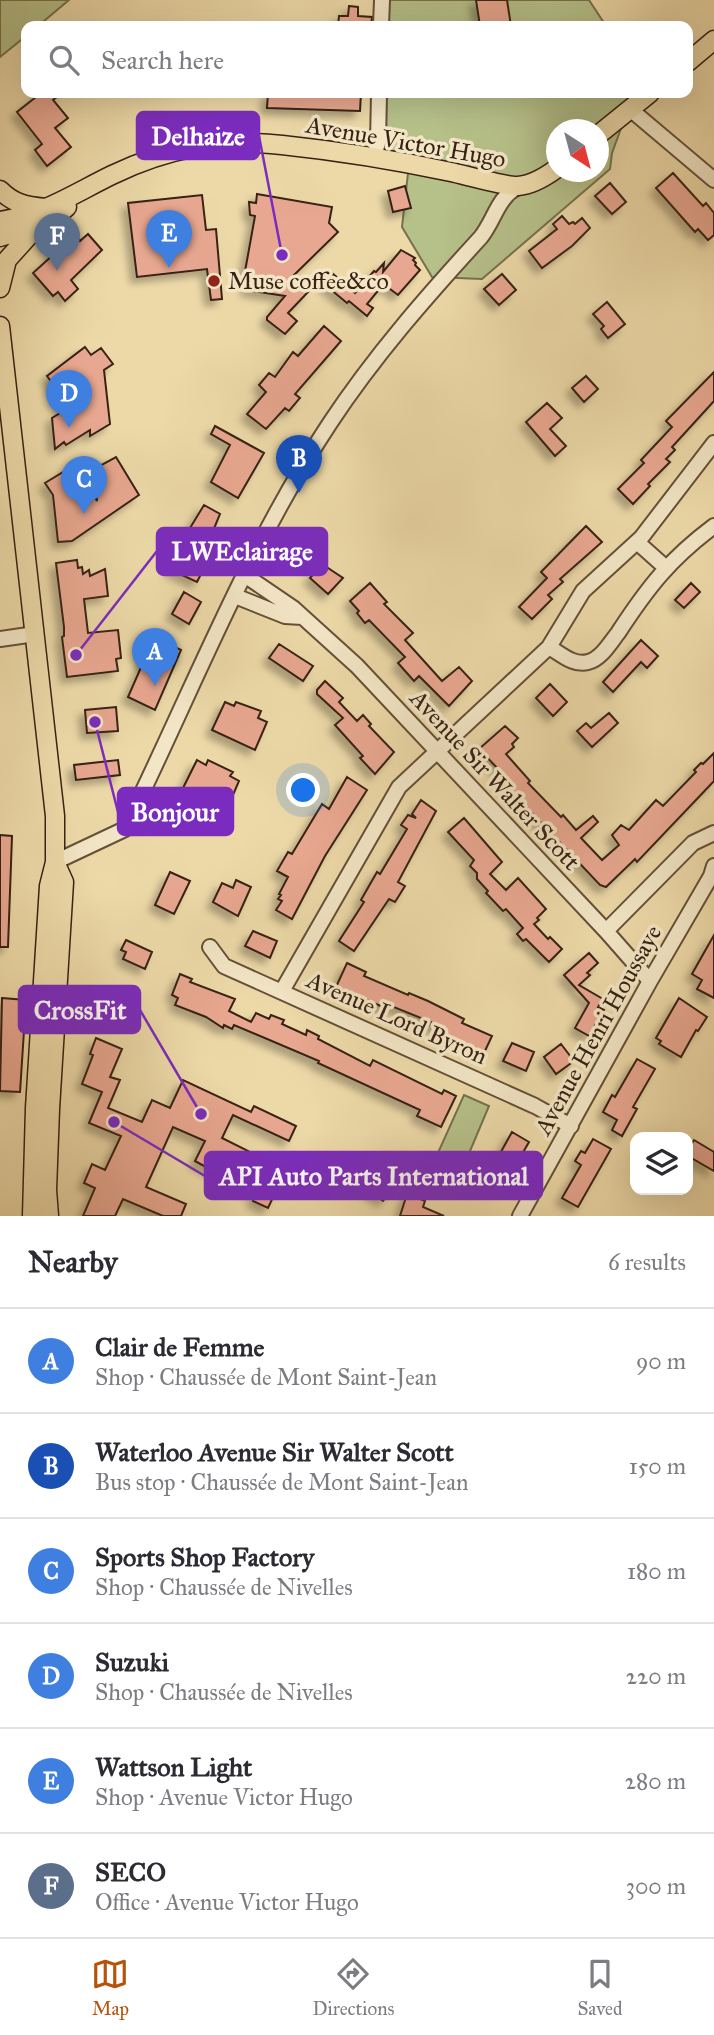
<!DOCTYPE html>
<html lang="en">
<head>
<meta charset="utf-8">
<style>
	body { margin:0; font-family:"IM FELL Great Primer",serif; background:#f7f7f7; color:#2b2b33 }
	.controls { position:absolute; right:21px; bottom:21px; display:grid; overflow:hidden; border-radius:14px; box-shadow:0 7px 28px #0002 }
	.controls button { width:63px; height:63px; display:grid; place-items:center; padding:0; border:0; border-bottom:2px solid #e1e1e2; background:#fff; color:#2b2b33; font:35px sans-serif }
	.compass { position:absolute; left:546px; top:119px; width:63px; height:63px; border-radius:50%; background:#fff; box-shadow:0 7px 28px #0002; rotate:144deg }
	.you { position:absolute; left:304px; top:791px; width:24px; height:24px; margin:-18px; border:5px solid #fff; border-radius:50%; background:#1a73e8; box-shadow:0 0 0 10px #1a73e833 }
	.badge { display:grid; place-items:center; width:46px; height:46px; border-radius:50%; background:#b45309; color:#fff; font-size:23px; font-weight:700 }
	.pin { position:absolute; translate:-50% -58px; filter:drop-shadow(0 2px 4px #0008) }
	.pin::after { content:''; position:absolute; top:37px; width:24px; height:21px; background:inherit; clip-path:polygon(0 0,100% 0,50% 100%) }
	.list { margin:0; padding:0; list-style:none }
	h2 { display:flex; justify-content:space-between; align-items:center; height:91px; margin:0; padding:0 28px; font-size:30px }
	h2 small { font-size:23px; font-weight:400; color:#7c7c81 }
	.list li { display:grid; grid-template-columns:46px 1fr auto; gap:21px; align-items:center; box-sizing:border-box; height:105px; padding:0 28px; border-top:2px solid #e1e1e2 }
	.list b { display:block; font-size:26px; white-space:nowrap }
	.list p { margin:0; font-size:23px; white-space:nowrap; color:#7c7c81 }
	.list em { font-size:23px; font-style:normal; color:#7c7c81 }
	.icon { flex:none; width:38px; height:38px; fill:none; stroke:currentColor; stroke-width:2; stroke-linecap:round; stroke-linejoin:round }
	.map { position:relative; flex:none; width:714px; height:1216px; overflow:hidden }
	.search { position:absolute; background:#fff; box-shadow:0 7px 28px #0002; left:21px; right:21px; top:21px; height:77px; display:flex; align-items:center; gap:18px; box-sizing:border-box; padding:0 24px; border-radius:14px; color:#7c7c81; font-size:26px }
	.sheet { height:721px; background:#fff }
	nav { display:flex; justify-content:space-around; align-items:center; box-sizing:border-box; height:98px; border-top:2px solid #e1e1e2; background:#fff; font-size:19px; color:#7c7c81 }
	nav a { display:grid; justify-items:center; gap:4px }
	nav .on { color:#b45309 }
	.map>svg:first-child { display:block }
</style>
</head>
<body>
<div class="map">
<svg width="714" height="1216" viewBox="0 0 714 1216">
	<defs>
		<filter id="shadow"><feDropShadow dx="-6" dy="6" stdDeviation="3.5" flood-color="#0004"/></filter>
	</defs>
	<rect width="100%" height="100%" fill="#edd9a8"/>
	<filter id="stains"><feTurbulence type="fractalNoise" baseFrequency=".00286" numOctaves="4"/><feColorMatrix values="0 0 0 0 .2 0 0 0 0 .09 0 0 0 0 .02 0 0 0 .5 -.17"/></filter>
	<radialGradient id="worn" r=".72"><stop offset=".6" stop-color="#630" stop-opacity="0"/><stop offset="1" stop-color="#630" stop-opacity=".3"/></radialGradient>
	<path fill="#b6c089" stroke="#76714e" stroke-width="2" fill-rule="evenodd" d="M0 0H69L38 26H26V36L0 57Z
		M387 0H589L606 26H387Z
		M386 93H634L612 153 610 169 482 279 432 277 402 227 408 173 385 147ZM556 130H598V172H556Z
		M464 1095 489 1106 465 1163 459 1166 437 1155Z"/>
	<path fill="#e8a790" stroke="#372213" stroke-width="2" filter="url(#shadow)" d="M476 0H507L511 26H480Z
		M349 6 358 7V16L372 17 371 26H338L339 16H348Z
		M41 93H62L53 100 68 118 55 128 71 147 47 166 35 150 42 144 17 112Z
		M268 93H361L360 111 267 108Z
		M673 173 703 206 706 203 714 213V235L708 240 698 229 695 232 656 188Z
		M610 183 626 202 612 214 595 196Z
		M405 186 411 208 393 212 388 191Z
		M257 194 332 207 329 223 338 232 293 276 309 291 288 313 297 321 285 334 267 320V317L285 296 247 290 249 278 244 277 255 216 250 215 249 202 256 203Z
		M202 195 206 230 216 229 222 299 211 300 207 269 137 277 128 203Z
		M562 216 569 224 573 222 575 224 582 218 590 228 572 246 542 268 529 251 557 229 553 224Z
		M88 234 102 250 71 280 78 289 65 301 58 292 53 296 33 273 75 235 80 241Z
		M401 250 415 258 413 260 416 263 415 265 420 270 398 295 382 283V286L367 304 373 308 367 316 349 301 347 303 324 284 333 274 355 293 374 271 376 272 384 263 383 272Z
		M502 274 516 290 499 305 484 289Z
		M607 302 625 324 608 338 601 329 604 326 593 314Z
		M324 326 341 341 295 394 300 398 289 411 285 408 266 429 247 414 266 392 259 385 269 373 275 377 293 352 298 356Z
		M85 347 91 355 101 348 113 364 104 370 110 424 90 436V430L66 445 64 442 55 449 52 418 70 407 47 376Z
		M714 372V401L672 447 675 450 666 459 670 462 648 484 650 486 633 504 618 489 644 463 641 460 672 427 666 421Z
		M586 376 598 389 584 402 572 388Z
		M547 403 562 418 550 429 566 446 555 456 526 422Z
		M215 426 264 453 238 498 211 482 230 445 211 434Z
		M116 457 139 495 72 541 58 542 53 495 45 483 78 463 97 501 94 469Z
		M204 505 220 514 213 531 211 530 207 536 203 535 199 539 187 533Z
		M586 526 602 542 560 579 563 582 548 595 552 599 532 619 519 607 547 578 541 572Z
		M178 554 205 566 197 582 171 570Z
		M77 560 78 568 82 567 83 574 89 570 90 576 105 569 108 596 84 599 88 633 118 630 121 658 116 659 118 671 67 677 62 637 64 636V627L56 563Z
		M322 564 343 578 328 594 310 578Z
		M370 583 387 602 384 604 413 633 405 640 442 681 459 667 472 681 449 706 419 676 414 681 398 663 405 657 369 620 365 623 357 613 359 611 350 601Z
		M691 583 700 592 684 608 675 600Z
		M184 592 201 602 189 624 172 614Z
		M156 633 169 639 167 643 181 650 155 710 128 697Z
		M641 640 658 656 647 668 641 662 613 692 603 682Z
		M279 644 313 666 303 681 269 658Z
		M325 681 343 698 339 702 357 721 363 715 371 724 369 726 394 752 375 774 360 758 363 756 335 725 343 718 317 694V690Z
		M550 684 567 702 553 716 536 698Z
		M225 702 234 706 236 702 261 711 258 718 267 722 255 750 212 730Z
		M116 707 118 731 87 733 85 710Z
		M609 713 618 723 592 747 577 731 586 723 591 728Z
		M505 726 518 738 512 744 514 747 506 754 530 781 528 783 561 817 563 815 576 830 593 816 598 822 581 838 602 860 619 845 612 835 621 825 629 830 656 800 663 806 696 772 694 770 701 763 703 764 714 753V781L637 862 635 859 606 887 600 885 498 777 502 773 479 749Z
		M118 760 120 775 76 780 74 765Z
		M197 760 206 765 208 760 233 772 230 776 239 781 227 809 183 788Z
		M347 777 367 790 325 856 292 919 276 910 282 901 278 899 281 895 279 894 288 877 277 871 288 852 292 854 322 804 329 809Z
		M421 800 436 811 398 882 405 886 395 902 389 899 354 951 339 941 364 902 361 900 377 872 380 874 407 829 401 825 408 815 416 818 412 814Z
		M464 818 502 862 490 874 506 890 518 878 546 909 537 918 539 920 534 924 548 939 550 937 562 949 549 962 526 939 523 941 517 934 523 928 506 909 503 911 486 893 488 891 477 879V873L470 866 474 860 448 832Z
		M0 835 12 836 8 947H0Z
		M170 872 190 881 174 914 155 905Z
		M236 880 251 887 238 916 213 902 222 883 233 888Z
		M253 931 277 941 270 958 245 946Z
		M714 935V998L697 989 702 980 692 974Z
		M126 940 152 952 145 969 123 959 126 952 121 950Z
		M589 953 598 963 587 973 590 975 579 985 603 999 598 1007 604 1010 589 1036 575 1028 589 1003 564 975Z
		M347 963 366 972 364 976 408 995 409 993 428 1001 464 1019 462 1023 492 1036 484 1053 443 1034 444 1031 430 1025 431 1022 389 1005 388 1009 336 987Z
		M180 974 192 979 190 982 235 999 229 1011 251 1022 256 1013 269 1019 271 1015 284 1020 282 1024 306 1035 307 1030 319 1036 318 1039 370 1066 373 1060 442 1094 444 1090 456 1096 441 1127 417 1116 420 1110 318 1063 319 1061 234 1025 232 1029 224 1025 223 1028 206 1017 175 1005 178 998 172 995Z
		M2 998 26 1000 20 1092 0 1091Z
		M679 998 707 1017 698 1031 696 1030 681 1057 659 1044 661 1041 656 1038Z
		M96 1038 122 1049 110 1077 120 1080 108 1108 142 1122 152 1100 170 1108 183 1080 251 1112 254 1106 296 1126 289 1141 233 1115 222 1138 286 1170 268 1208 253 1201 257 1195 195 1161 205 1141 173 1127 146 1187 186 1204 181 1216H163L123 1199 115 1216H83L95 1188 84 1183 92 1164 105 1170 121 1136 89 1123 102 1092 82 1084 93 1055 90 1054Z
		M512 1043 534 1052 526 1071 503 1061Z
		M561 1044 574 1061 556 1074 544 1057Z
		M637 1059 655 1069 633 1107 637 1109 622 1136 612 1130 617 1120 603 1112 612 1095 615 1097Z
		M512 1132 529 1142 518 1161 513 1159 495 1190 470 1176 479 1160 492 1168Z
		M593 1139 611 1149 578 1207 562 1198 581 1165 575 1161 581 1151 585 1153Z
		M694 1140 714 1152V1171L688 1156V1150Z
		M380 1175 395 1186 383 1201 368 1190Z
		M408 1191 419 1195 418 1198 425 1201 423 1207 444 1216H400Z"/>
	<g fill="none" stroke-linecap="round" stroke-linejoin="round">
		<defs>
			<path id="minor" d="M381 26 382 0
				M630 109 714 180
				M374 158 378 142 379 93
				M637 542 665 567
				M246 576 293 608 357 666 606 931 650 981
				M235 596 285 616 302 617
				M0 639 35 634
				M549 647C561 654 573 666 588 662 601 659 610 643 618 633 648 587 670 559 714 526
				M55 862 125 829 130 825 142 793C201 669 254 538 330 423 375 355 427 296 481 237 495 219 497 199 517 187
				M606 931 693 843 714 833
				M210 947 224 966 535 1106 571 1126
				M282 991 399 787 549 647 583 591 641 538 714 443
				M520 1216 650 981 711 876 714 866"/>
			<path id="major" d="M688 62 714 40
				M598 135 650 93
				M0 190C14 204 26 206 45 208
				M0 221C45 214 73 194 112 175 168 148 221 138 282 145 339 151 395 160 451 172 465 175 507 187 518 186 532 185 545 177 556 169
				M0 237C32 228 41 231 67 207
				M0 288 7 260 34 230
				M0 326 55 816V862L49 886 35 1108 32 1216
				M49 1216 47 1190 50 1109 64 882 55 862"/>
		</defs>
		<use href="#minor" stroke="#645038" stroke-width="18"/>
		<use href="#major" stroke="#372213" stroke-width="21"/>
		<use href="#minor" stroke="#f3e6c6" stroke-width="14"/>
		<use href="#major" stroke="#edd9a8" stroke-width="18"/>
	</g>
	<circle fill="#8f2418" stroke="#f3e6c6" stroke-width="2.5" cx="214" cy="281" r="7"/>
	<g text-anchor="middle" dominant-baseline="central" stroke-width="7" stroke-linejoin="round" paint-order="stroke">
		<g font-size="24" fill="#372213" stroke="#f3e6c6">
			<text transform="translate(406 142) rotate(10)">Avenue Victor Hugo</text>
			<text transform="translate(495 780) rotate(47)">Avenue Sir Walter Scott</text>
			<text transform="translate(397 1018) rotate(24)">Avenue Lord Byron</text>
			<text transform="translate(598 1030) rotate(-61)">Avenue Henri Houssaye</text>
		</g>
		<g font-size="24" fill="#372213" stroke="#f3e6c6" text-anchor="start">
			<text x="228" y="281">Muse coffee&amp;co</text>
		</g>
	</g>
	<path fill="none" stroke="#7b2cbf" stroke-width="2.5" d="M282 255L259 136M76 655L157 551M95 722L118 812M201 1114L140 1010M114 1122L205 1176"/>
	<g fill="#7b2cbf" stroke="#f3e6c6" stroke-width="2.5">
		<circle cx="282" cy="255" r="7"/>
		<circle cx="76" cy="655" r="7"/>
		<circle cx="95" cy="722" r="7"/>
		<circle cx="201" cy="1114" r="7"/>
		<circle cx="114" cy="1122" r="7"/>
	</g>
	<g fill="#7b2cbf" stroke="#7b2cbf" stroke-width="2.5">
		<rect x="137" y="112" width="122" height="47" rx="7"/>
		<rect x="157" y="528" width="170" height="47" rx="7"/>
		<rect x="118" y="788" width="115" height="47" rx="7"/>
		<rect x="19" y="986" width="121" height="47" rx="7"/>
		<rect x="205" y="1152" width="337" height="47" rx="7"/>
	</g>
	<g font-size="26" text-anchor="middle" font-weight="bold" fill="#fff">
		<text x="198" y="145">Delhaize</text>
		<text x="242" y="560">LWEclairage</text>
		<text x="175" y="821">Bonjour</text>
		<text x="80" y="1019">CrossFit</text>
		<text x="374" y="1185">API Auto Parts International</text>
	</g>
	<rect width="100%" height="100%" filter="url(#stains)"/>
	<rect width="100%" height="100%" fill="url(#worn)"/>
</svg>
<div class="controls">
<button><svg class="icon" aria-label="layers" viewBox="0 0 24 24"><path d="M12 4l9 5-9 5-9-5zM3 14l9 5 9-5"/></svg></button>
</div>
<svg class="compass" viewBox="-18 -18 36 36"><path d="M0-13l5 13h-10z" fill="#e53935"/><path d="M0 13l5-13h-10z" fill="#7c7c81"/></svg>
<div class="you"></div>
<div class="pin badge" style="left:155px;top:686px;background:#3f7fe0">A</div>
<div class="pin badge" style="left:299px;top:493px;background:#1a4fb4">B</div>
<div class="pin badge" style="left:84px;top:514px;background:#3f7fe0">C</div>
<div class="pin badge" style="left:69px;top:428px;background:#3f7fe0">D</div>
<div class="pin badge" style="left:169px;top:268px;background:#3f7fe0">E</div>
<div class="pin badge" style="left:57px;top:271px;background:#5c6f8a">F</div>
<div class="search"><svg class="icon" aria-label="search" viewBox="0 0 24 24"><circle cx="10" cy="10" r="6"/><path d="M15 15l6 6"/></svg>Search here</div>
</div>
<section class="sheet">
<h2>Nearby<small>6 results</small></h2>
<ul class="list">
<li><span class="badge" style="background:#3f7fe0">A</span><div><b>Clair de Femme</b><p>Shop · Chaussée de Mont Saint-Jean</p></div><em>90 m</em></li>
<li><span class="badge" style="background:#1a4fb4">B</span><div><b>Waterloo Avenue Sir Walter Scott</b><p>Bus stop · Chaussée de Mont Saint-Jean</p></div><em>150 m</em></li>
<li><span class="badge" style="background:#3f7fe0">C</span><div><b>Sports Shop Factory</b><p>Shop · Chaussée de Nivelles</p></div><em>180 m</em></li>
<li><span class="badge" style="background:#3f7fe0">D</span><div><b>Suzuki</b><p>Shop · Chaussée de Nivelles</p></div><em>220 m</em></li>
<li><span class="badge" style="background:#3f7fe0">E</span><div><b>Wattson Light</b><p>Shop · Avenue Victor Hugo</p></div><em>280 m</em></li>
<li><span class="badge" style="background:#5c6f8a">F</span><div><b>SECO</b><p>Office · Avenue Victor Hugo</p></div><em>300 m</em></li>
</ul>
</section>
<nav>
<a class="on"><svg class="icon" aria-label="map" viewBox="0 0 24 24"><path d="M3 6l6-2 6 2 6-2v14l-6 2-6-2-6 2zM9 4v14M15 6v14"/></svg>Map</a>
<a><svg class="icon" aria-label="directions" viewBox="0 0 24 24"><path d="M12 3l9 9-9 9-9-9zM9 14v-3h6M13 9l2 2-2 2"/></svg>Directions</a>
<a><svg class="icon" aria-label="saved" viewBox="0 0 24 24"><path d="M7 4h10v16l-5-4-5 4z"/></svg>Saved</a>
</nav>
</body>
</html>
